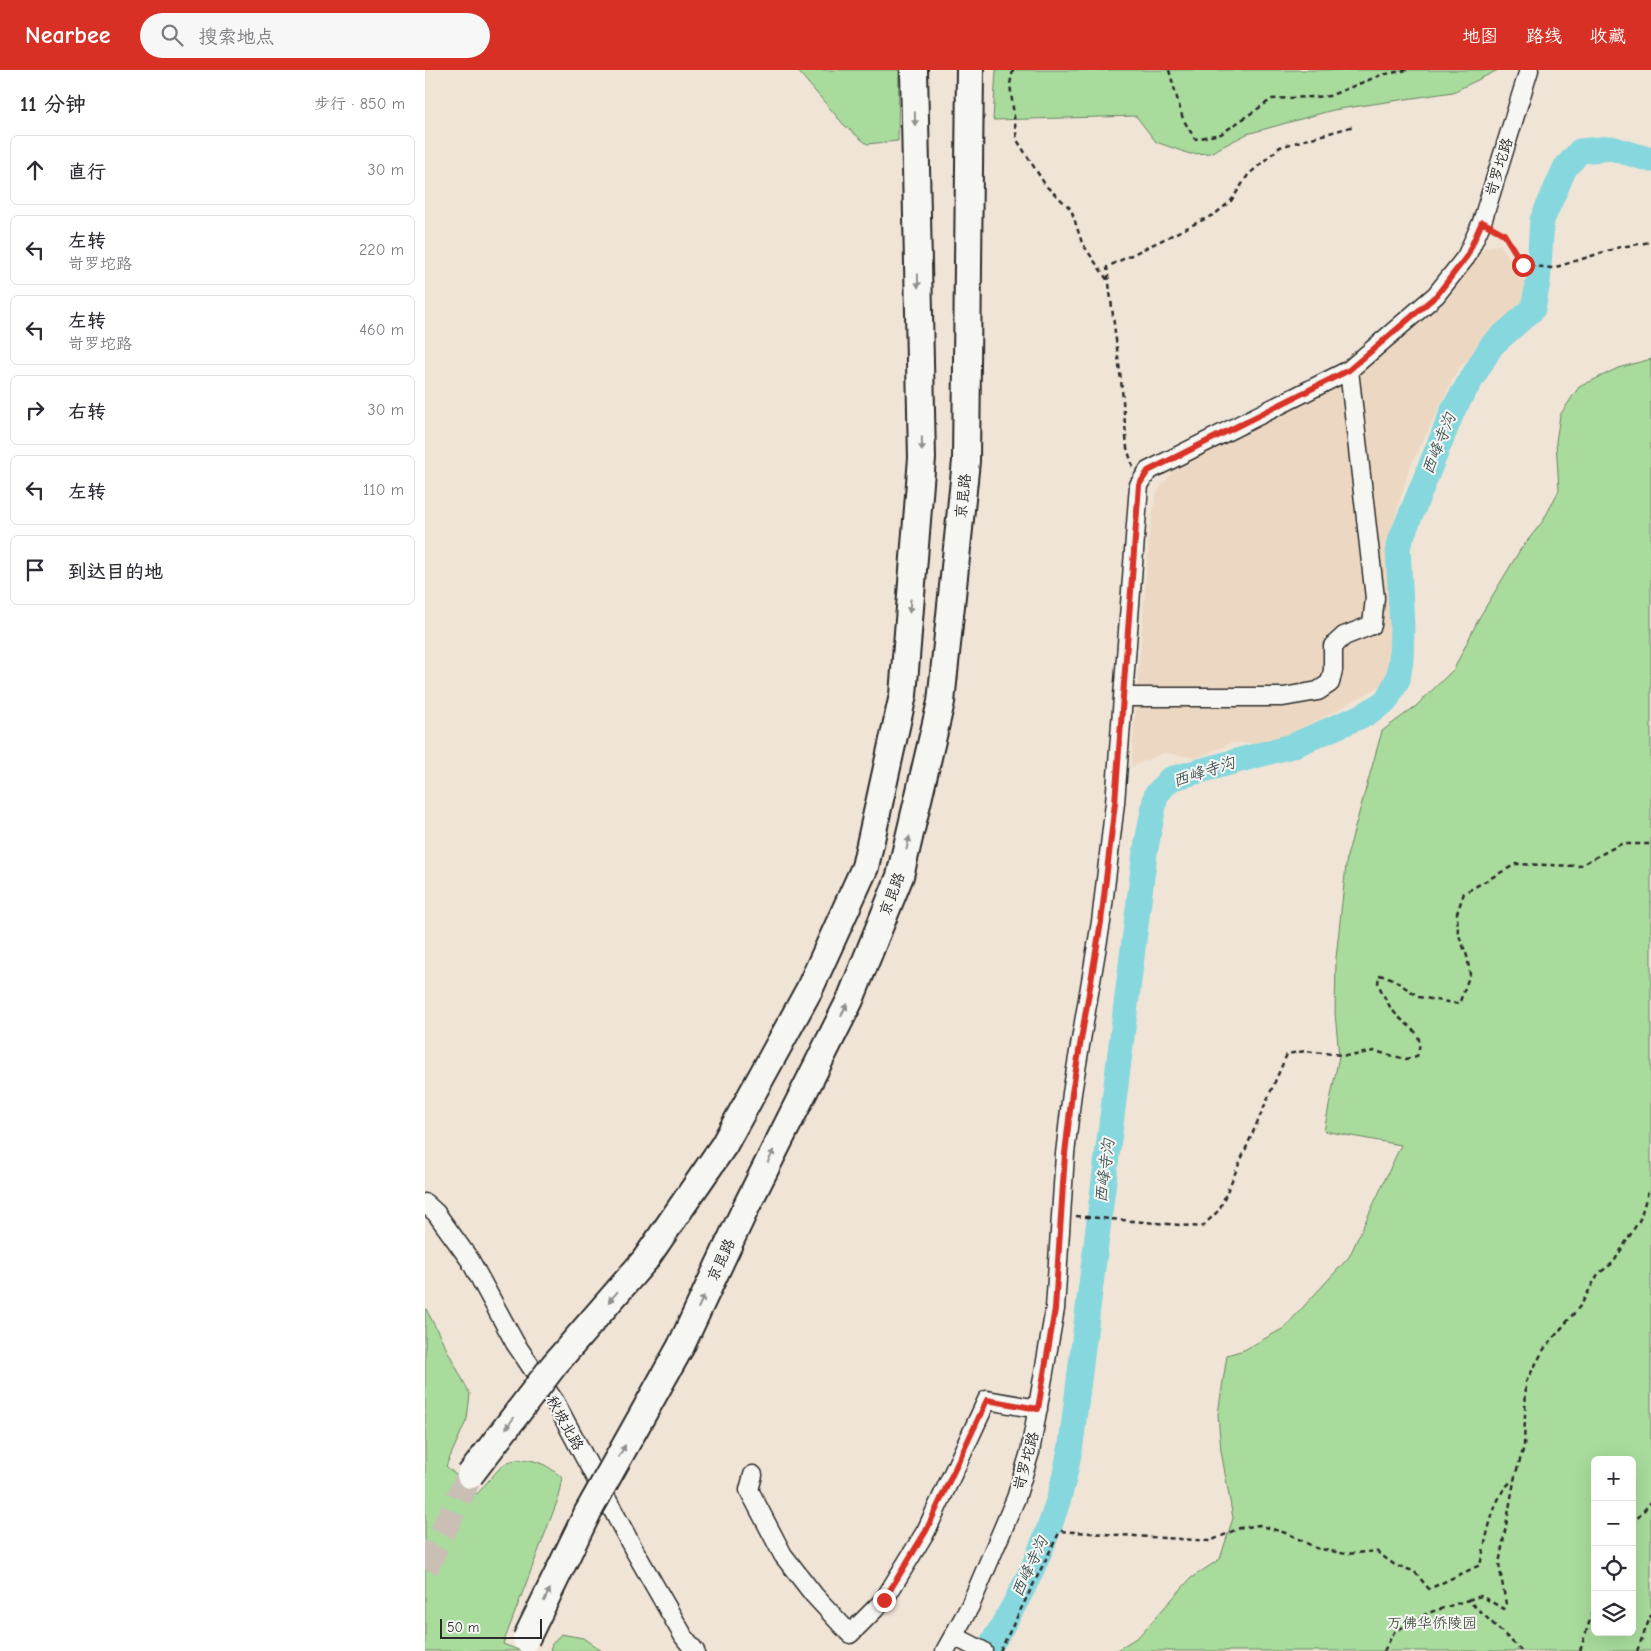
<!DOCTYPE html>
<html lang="zh">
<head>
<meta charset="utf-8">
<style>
	body { margin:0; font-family:"Comic Neue","LXGW WenKai TC",sans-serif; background:#f7f7f7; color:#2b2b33 }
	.controls { position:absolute; right:15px; bottom:15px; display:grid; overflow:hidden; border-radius:8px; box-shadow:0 5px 20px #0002 }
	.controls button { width:45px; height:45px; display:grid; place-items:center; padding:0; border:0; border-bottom:1px solid #e1e1e2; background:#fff; color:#2b2b33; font:25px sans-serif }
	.scale { position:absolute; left:15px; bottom:12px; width:102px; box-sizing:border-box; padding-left:5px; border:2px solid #2b2b2b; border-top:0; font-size:14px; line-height:18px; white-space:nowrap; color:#2b2b2b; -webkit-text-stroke:4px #f6f6f2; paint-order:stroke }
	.stop { position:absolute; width:15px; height:15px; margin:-11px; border:4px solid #d93025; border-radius:50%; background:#fff }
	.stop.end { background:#d93025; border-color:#fff; box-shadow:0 1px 5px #0008 }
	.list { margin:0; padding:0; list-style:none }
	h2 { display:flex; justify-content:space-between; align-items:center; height:65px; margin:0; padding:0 20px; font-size:21px }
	h2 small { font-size:16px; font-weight:400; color:#7c7c81 }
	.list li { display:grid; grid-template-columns:32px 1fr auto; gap:15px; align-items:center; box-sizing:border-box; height:70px; margin:0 10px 10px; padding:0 10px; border:1px solid #e1e1e2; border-radius:8px }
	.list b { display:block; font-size:19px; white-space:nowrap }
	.list p { margin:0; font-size:16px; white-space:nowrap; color:#7c7c81 }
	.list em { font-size:16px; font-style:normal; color:#7c7c81 }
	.icon { flex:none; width:28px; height:28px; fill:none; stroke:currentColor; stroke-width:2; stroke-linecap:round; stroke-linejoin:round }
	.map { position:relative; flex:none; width:1226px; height:1581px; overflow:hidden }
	header { display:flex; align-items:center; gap:30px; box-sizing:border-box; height:70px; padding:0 25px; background:#d93025; color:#fff }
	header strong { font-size:24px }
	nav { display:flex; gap:28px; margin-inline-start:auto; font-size:18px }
	.search { width:350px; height:45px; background:#f7f7f7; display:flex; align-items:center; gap:12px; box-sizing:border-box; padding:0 18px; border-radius:28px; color:#7c7c81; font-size:19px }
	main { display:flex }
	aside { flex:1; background:#fff }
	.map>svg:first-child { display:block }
</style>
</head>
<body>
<header>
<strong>Nearbee</strong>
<div class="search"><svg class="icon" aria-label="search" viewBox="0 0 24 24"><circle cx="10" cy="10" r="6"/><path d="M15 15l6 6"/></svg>搜索地点</div>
<nav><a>地图</a><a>路线</a><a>收藏</a></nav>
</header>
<main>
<aside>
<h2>11 分钟<small>步行 · 850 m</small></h2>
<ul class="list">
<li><svg class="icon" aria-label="ahead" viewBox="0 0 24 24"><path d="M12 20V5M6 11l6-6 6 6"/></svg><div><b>直行</b></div><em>30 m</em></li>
<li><svg class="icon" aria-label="left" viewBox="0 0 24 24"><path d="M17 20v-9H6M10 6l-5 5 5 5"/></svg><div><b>左转</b><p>岢罗坨路</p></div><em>220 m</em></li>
<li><svg class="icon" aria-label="left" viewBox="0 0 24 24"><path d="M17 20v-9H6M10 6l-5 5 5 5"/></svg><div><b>左转</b><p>岢罗坨路</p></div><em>460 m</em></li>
<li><svg class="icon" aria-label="right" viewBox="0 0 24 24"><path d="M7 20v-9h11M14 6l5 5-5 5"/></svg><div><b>右转</b></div><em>30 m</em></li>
<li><svg class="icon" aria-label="left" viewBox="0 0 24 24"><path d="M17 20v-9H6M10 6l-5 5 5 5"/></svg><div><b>左转</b></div><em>110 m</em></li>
<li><svg class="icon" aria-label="arrive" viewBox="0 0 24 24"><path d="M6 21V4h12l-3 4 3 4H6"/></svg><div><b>到达目的地</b></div></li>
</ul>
</aside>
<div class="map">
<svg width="1226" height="1581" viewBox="0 0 1226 1581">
	<rect width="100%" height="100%" fill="#f0e4d6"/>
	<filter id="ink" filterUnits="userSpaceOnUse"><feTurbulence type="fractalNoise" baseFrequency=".02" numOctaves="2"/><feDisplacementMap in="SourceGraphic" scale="10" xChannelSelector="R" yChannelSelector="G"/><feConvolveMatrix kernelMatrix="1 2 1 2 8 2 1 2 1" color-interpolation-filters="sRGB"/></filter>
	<g filter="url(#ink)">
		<path fill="#ecd8c2" d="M1075 174 1103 216 1104 230 1034 298 984 399 968 455 962 494 967 601 963 612 894 650 844 673H807L772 688 739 683 706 697 725 457 732 422 749 399 939 299 1036 211 1053 180Z"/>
		<path fill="#a8db9c" stroke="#6a8364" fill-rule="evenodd" d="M372 0H474L473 71 442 74 419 55Z
			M571 0H1073L1028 22 908 40 822 64 785 83 765 84 731 72 711 46 568 50Z
			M1226 289V1581H690L713 1567 766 1508 795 1489 808 1448 796 1381 793 1344 802 1285 819 1280 859 1258 924 1187 976 1075 899 1061 914 986 910 943 911 888 922 786 957 661 991 636 1029 599 1054 548 1095 480 1118 451 1134 420 1131 372 1135 345 1154 317 1193 298ZM1170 1390H1207V1562H1170Z
			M0 1237 45 1324 42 1349 21 1396 52 1424C59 1417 75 1395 83 1392 104 1385 123 1394 137 1408L132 1432 78 1574 96 1581H0Z
			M136 1564 158 1568 177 1581H125L127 1574Z"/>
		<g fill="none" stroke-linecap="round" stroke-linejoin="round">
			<path stroke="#86d7de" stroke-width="25" d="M562 1581C592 1534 617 1485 633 1431 639 1413 642 1393 646 1374L720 783 731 725 745 709 867 676 941 644 961 631 973 609 976 590 977 557 973 476 1029 338 1067 275 1108 239 1113 212 1117 150 1140 98 1155 81 1186 78 1226 90"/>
			<path stroke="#c9bfb4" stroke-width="26" stroke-dasharray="26 13" stroke-linecap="butt" d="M0 1499 45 1405"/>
			<defs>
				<path id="minor" d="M699 627H858L893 621 905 613 908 600V576L919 566 947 555 950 528 924 300
					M0 1133 11 1143 45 1190 90 1273 130 1332 208 1478 259 1567 270 1581
					M328 1405 324 1420 358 1485 389 1525 425 1564 459 1530 501 1461 562 1330 613 1339
					M529 1566 558 1581
					M520 1581 545 1536 591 1428 605 1382 630 1239 640 1084 647 1023 676 852 690 733 714 415 723 401 924 300 1011 225 1041 187 1057 152 1104 0"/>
				<path id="highway" d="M220 1190 299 1075 384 920 440 797 478 625 497 388 489 0
					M256 1276 322 1135 425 930 475 806 516 632 541 391 545 0"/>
			</defs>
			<use href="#minor" stroke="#2b2b2b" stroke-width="21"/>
			<use href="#highway" stroke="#2b2b2b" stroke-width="30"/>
			<path stroke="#2b2b2b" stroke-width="2.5" stroke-dasharray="5 4" stroke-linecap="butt" d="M588 0 585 14 592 70 621 116 646 139 657 173 683 211
				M744 0 758 49 770 69 796 64 847 29 904 26 956 5 982 0
				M1069 159 1079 164 1098 195 1128 198 1195 177 1226 172
				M708 397 702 378 697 319 682 197 790 144 806 131 823 105 855 77 929 56
				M651 1146 777 1157 794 1140 862 984 880 981 925 986 949 981 981 989 992 986C1001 960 983 959 969 942 962 934 958 923 953 914L954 905 966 908 994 927 1034 934 1045 904 1042 886 1033 863 1032 843 1039 823 1091 794 1154 796 1196 774H1226
				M1207 1455 1226 1432
				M1043 1530 1056 1526 1079 1539 1081 1534 1074 1494 1090 1406 1099 1377 1101 1312 1119 1279 1156 1235 1173 1204 1188 1193 1215 1149 1223 1122 1226 1120
				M575 1581 635 1461 785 1471 815 1458 834 1455 864 1464 891 1478 921 1484 951 1481 971 1496 989 1501 1004 1519 1055 1495C1061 1472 1068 1421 1089 1410
				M959 1581 969 1562 1003 1543 1043 1530 1097 1581
				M1155 1581 1170 1534
				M1212 1581 1226 1545"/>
			<use href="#minor" stroke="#f6f6f2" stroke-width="18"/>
			<use href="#highway" stroke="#f6f6f2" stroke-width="26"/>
			<defs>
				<path id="highway-bridge" d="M45 1405 129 1295 220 1190
					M101 1569 163 1442 256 1276"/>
			</defs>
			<use href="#highway-bridge" stroke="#2b2b2b" stroke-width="30" stroke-linecap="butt"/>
			<use href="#highway-bridge" stroke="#f6f6f2" stroke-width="26"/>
		</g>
		<defs><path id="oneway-solid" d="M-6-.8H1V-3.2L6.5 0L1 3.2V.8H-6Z" transform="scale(1.25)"/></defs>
		<g fill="#90908e">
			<use href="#oneway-solid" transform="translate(490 49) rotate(89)"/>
			<use href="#oneway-solid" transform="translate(493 211) rotate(89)"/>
			<use href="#oneway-solid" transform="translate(497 374) rotate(89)"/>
			<use href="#oneway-solid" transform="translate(485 536) rotate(95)"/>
			<use href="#oneway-solid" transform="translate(483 773) rotate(-77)"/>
			<use href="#oneway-solid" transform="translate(419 940) rotate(-63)"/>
			<use href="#oneway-solid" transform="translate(346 1086) rotate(-63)"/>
			<use href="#oneway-solid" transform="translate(188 1227) rotate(131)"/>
			<use href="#oneway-solid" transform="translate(276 1232) rotate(-65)"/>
			<use href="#oneway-solid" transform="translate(85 1353) rotate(127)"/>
			<use href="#oneway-solid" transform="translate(197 1381) rotate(-61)"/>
			<use href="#oneway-solid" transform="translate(122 1525) rotate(-64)"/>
		</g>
	</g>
	<g fill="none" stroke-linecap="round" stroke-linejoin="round" filter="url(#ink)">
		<path stroke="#d93025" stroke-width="6" d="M459 1530 501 1461 562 1330 613 1339 630 1239 640 1084 647 1023 676 852 690 733 714 415 723 401 924 300 1012 225 1042 186 1057 152 1079 164 1098 195"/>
	</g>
	<g text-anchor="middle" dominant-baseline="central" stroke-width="4" stroke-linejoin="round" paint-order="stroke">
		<g font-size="15" fill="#2b2b2b" stroke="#f6f6f2">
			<text transform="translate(1074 97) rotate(-73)">岢罗坨路</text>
			<text transform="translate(538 426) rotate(-84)">京昆路</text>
			<text transform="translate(467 824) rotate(-69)">京昆路</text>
			<text transform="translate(296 1190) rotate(-65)">京昆路</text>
			<text transform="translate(140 1353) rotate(61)">秋坡北路</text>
			<text transform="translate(601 1391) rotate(-75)">岢罗坨路</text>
		</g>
		<g font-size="15" fill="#4a5747" stroke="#f6f6f2">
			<text x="1007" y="1553">万佛华侨陵园</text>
		</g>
		<g font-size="16" font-style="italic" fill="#425658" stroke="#f6f6f2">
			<text transform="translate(1014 374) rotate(-68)">西峰寺沟</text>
			<text transform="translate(779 702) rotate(-18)">西峰寺沟</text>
			<text transform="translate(680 1101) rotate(-83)">西峰寺沟</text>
			<text transform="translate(605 1497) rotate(-65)">西峰寺沟</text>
		</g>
	</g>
</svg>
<div class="controls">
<button>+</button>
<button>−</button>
<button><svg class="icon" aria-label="locate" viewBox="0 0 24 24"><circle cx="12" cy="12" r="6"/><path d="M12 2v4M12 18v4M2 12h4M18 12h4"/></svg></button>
<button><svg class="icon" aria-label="layers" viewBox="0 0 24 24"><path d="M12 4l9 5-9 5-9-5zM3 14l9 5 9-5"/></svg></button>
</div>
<div class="scale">50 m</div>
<div class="stop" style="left:1098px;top:195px"></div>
<div class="stop end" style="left:459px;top:1530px"></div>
</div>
</main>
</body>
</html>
